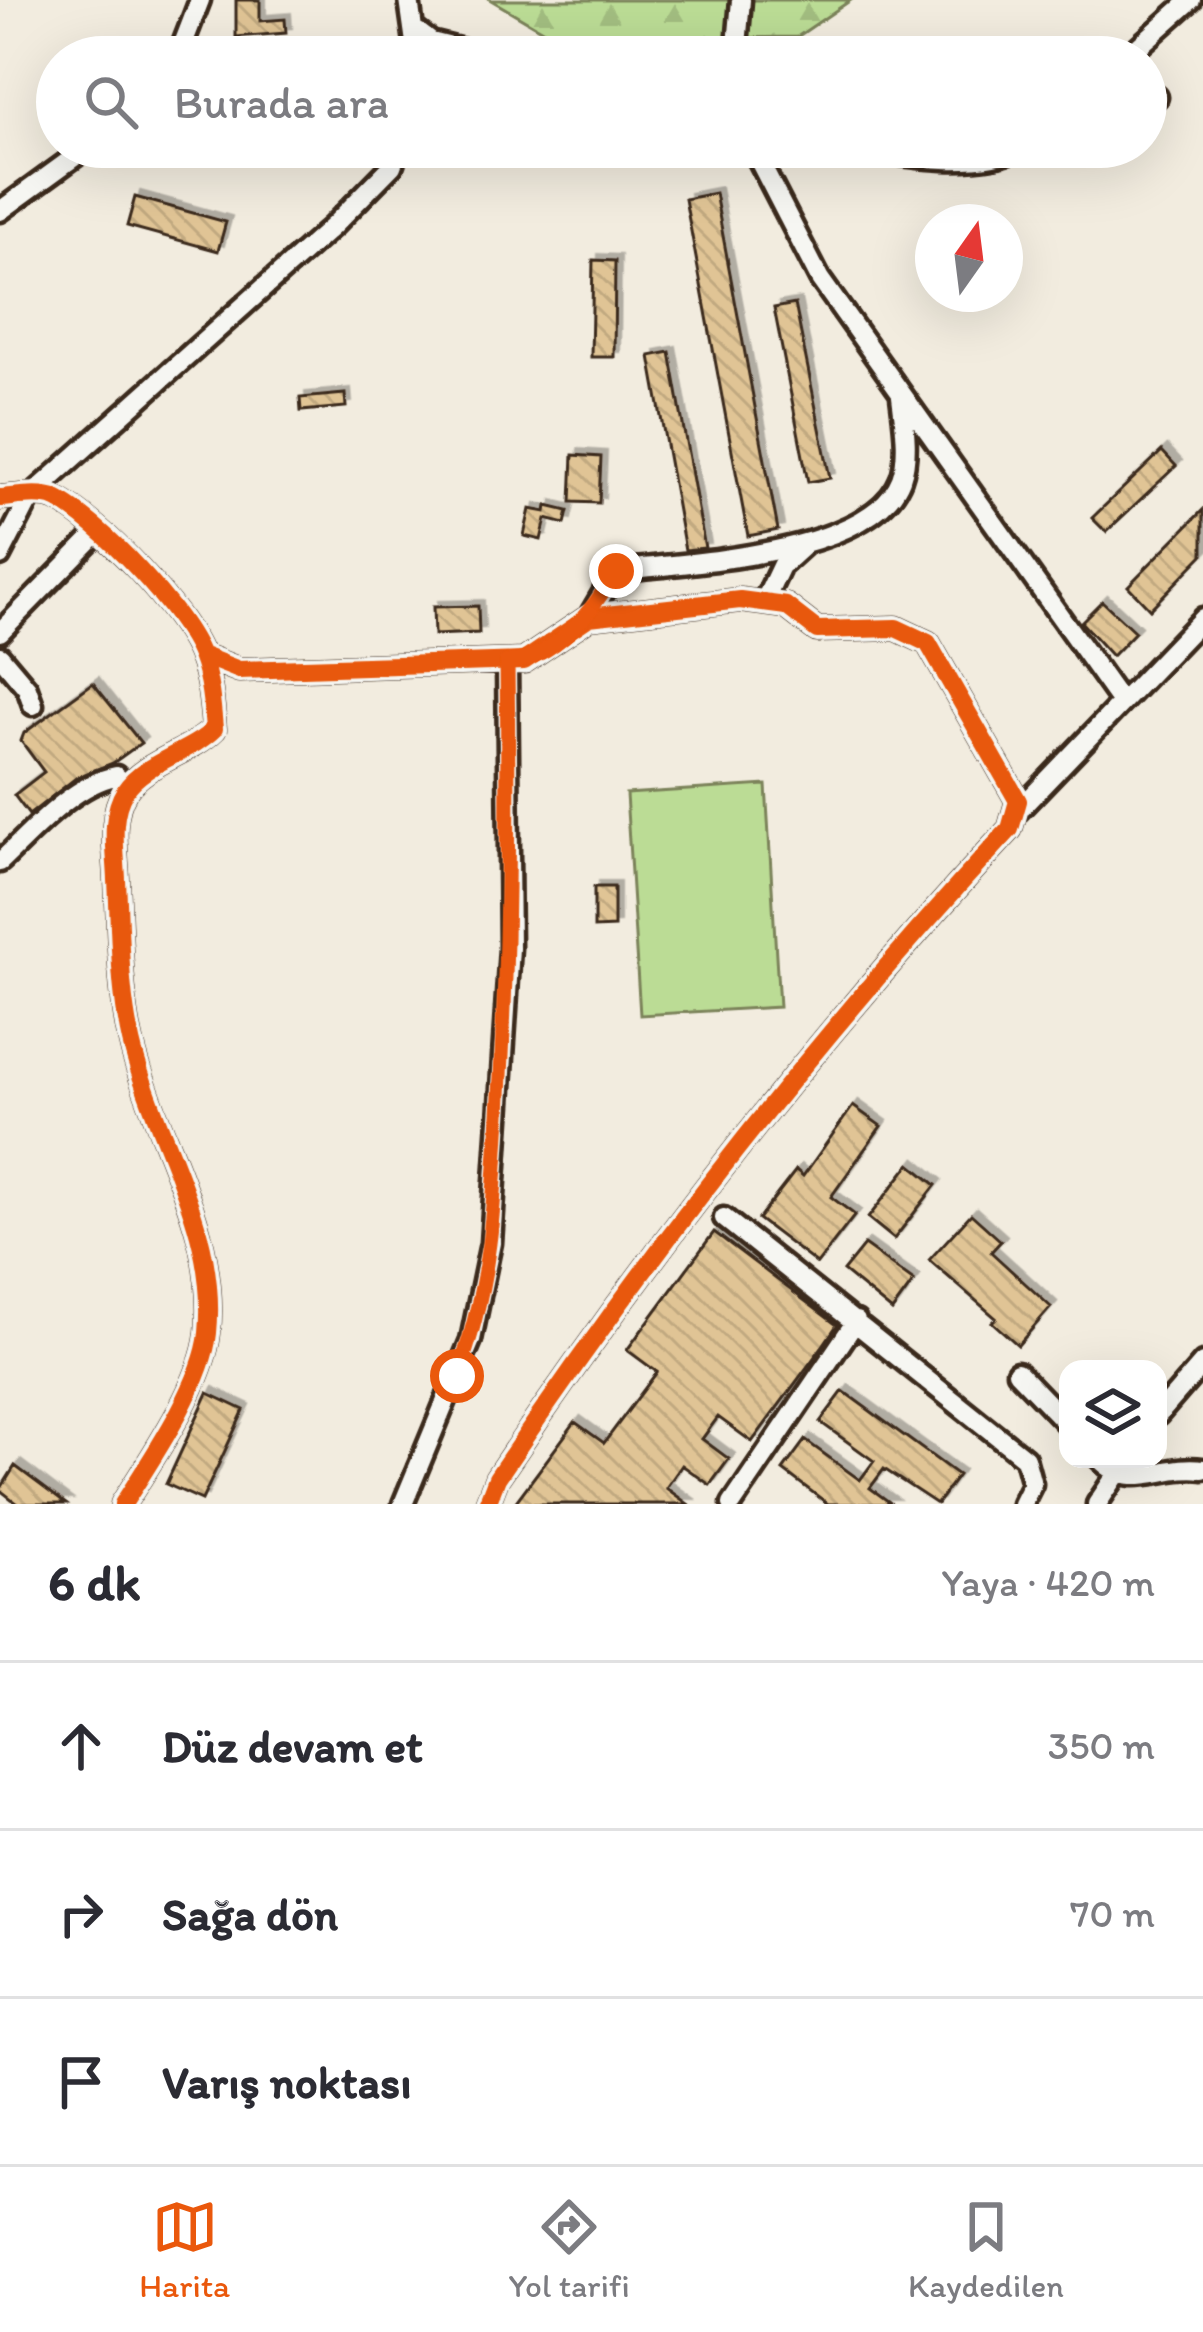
<!DOCTYPE html>
<html lang="tr">
<head>
<meta charset="utf-8">
<style>
	body { margin:0; font-family:Itim,sans-serif; background:#f2f2f3; color:#2b2b33 }
	.controls { position:absolute; right:36px; bottom:36px; display:grid; overflow:hidden; border-radius:24px; box-shadow:0 12px 48px #0002 }
	.controls button { width:108px; height:108px; display:grid; place-items:center; padding:0; border:0; border-bottom:3px solid #e1e1e2; background:#fff; color:#2b2b33; font:60px sans-serif }
	.compass { position:absolute; left:915px; top:204px; width:108px; height:108px; border-radius:50%; background:#fff; box-shadow:0 12px 48px #0002; rotate:14deg }
	.stop { position:absolute; width:36px; height:36px; margin:-27px; border:9px solid #ea580c; border-radius:50%; background:#fff }
	.stop.end { background:#ea580c; border-color:#fff; box-shadow:0 3px 12px #0008 }
	.list { margin:0; padding:0; list-style:none }
	h2 { display:flex; justify-content:space-between; align-items:center; height:156px; margin:0; padding:0 48px; font-size:51px }
	h2 small { font-size:39px; font-weight:400; color:#7c7c81 }
	.list li { display:grid; grid-template-columns:78px 1fr auto; gap:36px; align-items:center; box-sizing:border-box; height:168px; padding:0 48px; border-top:3px solid #e1e1e2 }
	.list b { display:block; font-size:45px; white-space:nowrap }
	.list em { font-size:39px; font-style:normal; color:#7c7c81 }
	.icon { flex:none; width:66px; height:66px; fill:none; stroke:currentColor; stroke-width:2; stroke-linecap:round; stroke-linejoin:round }
	.map { position:relative; flex:none; width:1203px; height:1504px; overflow:hidden }
	.search { position:absolute; background:#fff; box-shadow:0 12px 48px #0002; left:36px; right:36px; top:36px; height:132px; display:flex; align-items:center; gap:30px; box-sizing:border-box; padding:0 42px; border-radius:66px; color:#7c7c81; font-size:45px }
	.sheet { height:660px; background:#fff }
	nav { display:flex; justify-content:space-around; align-items:center; box-sizing:border-box; height:168px; border-top:3px solid #e1e1e2; background:#fff; font-size:33px; color:#7c7c81 }
	nav a { display:grid; justify-items:center; gap:6px }
	nav .on { color:#ea580c }
	.map>svg:first-child { display:block }
</style>
</head>
<body>
<div class="map">
<svg width="1203" height="1504" viewBox="0 0 1203 1504">
	<defs>
		<pattern id="forest-firs" width="22" height="20" patternUnits="userSpaceOnUse" patternTransform="scale(3)"><rect width="22" height="20" fill="#bbdc95"/><path d="M5 1l3.5 6h-7zM16 11l3.5 6h-7z" fill="#a2bd80"/></pattern>
		<pattern id="building-back-hatch" width="6" height="6" patternUnits="userSpaceOnUse" patternTransform="scale(3)"><rect width="6" height="6" fill="#e0c495"/><path d="M-1 5l2 2M0 0l6 6M5-1l2 2" fill="none" stroke="#c1a980"/></pattern>
		<filter id="shadow"><feDropShadow dx="5.5" dy="-5.5" stdDeviation="0" flood-color="#0004"/></filter>
	</defs>
	<rect width="100%" height="100%" fill="#f2ecdf"/>
	<filter id="ink" filterUnits="userSpaceOnUse"><feTurbulence type="fractalNoise" baseFrequency=".00833" numOctaves="2"/><feDisplacementMap in="SourceGraphic" scale="24" xChannelSelector="R" yChannelSelector="G"/><feConvolveMatrix kernelMatrix="1 2 1 2 8 2 1 2 1" color-interpolation-filters="sRGB"/></filter>
	<g filter="url(#ink)">
		<path fill="url(#forest-firs)" stroke="#7b835a" stroke-width="3" d="M491 0H851L797 37 561 41Z"/>
		<path fill="#bbdc95" stroke="#7b835a" stroke-width="3" d="M766 785 779 1007 640 1015 626 794Z"/>
		<path fill="url(#building-back-hatch)" stroke="#3b2a1e" stroke-width="3" filter="url(#shadow)" d="M236 0H260V21L285 19 286 33 236 37Z
			M715 193 778 530 748 536 685 199Z
			M135 197 226 222 218 251 127 226Z
			M593 260 615 261 614 357H591Z
			M795 304 830 478 808 482 774 308Z
			M670 352 705 548 685 550 650 356Z
			M345 394 346 407 301 411 300 398Z
			M1162 451 1176 466 1106 532 1092 518Z
			M573 455 601 457 599 503 571 502Z
			M547 506 568 511 565 524 546 519 541 540 524 536 530 509 546 512Z
			M1203 510V555L1150 609 1128 586Z
			M1102 601 1135 632 1112 656 1081 622Z
			M478 606 479 633 434 635 433 607Z
			M93 683 141 743 113 763 77 777 29 815 14 795 44 772 21 741 24 733Z
			M594 887H614V927L594 928Z
			M853 1106 881 1126 831 1197 855 1215 817 1264 758 1219 796 1170 803 1176Z
			M910 1164 936 1185 894 1239 868 1218Z
			M971 1214 1001 1241 991 1252 1051 1307 1018 1345 992 1322 996 1318 929 1260Z
			M714 1232 837 1325 822 1347 752 1442 718 1417 702 1439 729 1459 710 1485 682 1465 666 1488 688 1504H514L575 1422 604 1443 657 1372 627 1350Z
			M864 1245 914 1281 892 1311 843 1271Z
			M843 1391 958 1475 937 1504 884 1469 870 1488 892 1504H828L783 1470 805 1440 860 1480 874 1461 820 1422Z
			M208 1393 244 1410 202 1500 166 1484Z
			M15 1466 66 1504H18L0 1490Z"/>
		<g fill="none" stroke-linecap="round" stroke-linejoin="round">
			<defs>
				<path id="minor" d="M409 0 417 57
					M418 32 431 42 492 57
					M178 57 200 0
					M736 57 741 0
					M1127 57 1191 0
					M1146 104 1157 97
					M752 147 820 279 1121 702
					M862 147C909 159 979 167 1023 147
					M0 211 88 147
					M0 498C16 497 41 492 56 499 98 520 185 612 201 656 210 679 212 704 214 729 190 753 144 762 125 791 109 816 116 851 117 880 120 936 119 998 134 1053 160 1148 218 1230 208 1333 203 1384 151 1460 123 1504
					M0 556 31 496 333 226 392 166 399 147
					M764 602 781 566 803 546
					M589 617 616 571C687 562 871 556 901 479 910 454 904 421 901 396
					M0 632 98 532
					M201 655 239 670 524 661 589 617 740 600 786 606 817 630 896 628 928 643 1018 801 1010 829C823 1030 651 1250 497 1478L487 1504
					M0 656 27 688 33 705
					M1018 811 1203 618
					M0 862C31 833 73 784 116 776L127 787
					M724 1218 1025 1458 1032 1484 1022 1504
					M1017 1372 1068 1425
					M1158 1415 1203 1363
					M1100 1459C1131 1492 1164 1463 1203 1469
					M403 1504 471 1340 491 1243 510 948 507 662
					M732 1504 856 1321
					M1097 1504 1127 1459"/>
			</defs>
			<use href="#minor" stroke="#3b2a1e" stroke-width="27"/>
			<use href="#minor" stroke="#f6f6f2" stroke-width="18"/>
			<defs>
				<path id="cycleway" d="M0 498C16 497 41 492 56 499 98 520 185 612 201 656 210 679 212 704 214 729 190 753 144 762 125 791 109 816 116 851 117 880 120 936 119 998 134 1053 160 1148 218 1230 208 1333 203 1384 151 1460 123 1504
					M201 655 239 670 524 661 589 617 740 600 786 606 817 630 896 628 928 643 1018 801 1010 829C823 1030 651 1250 497 1478L487 1504"/>
			</defs>
			<use href="#cycleway" stroke="#f6f6f2" stroke-width="26"/>
			<use href="#cycleway" stroke="#e8590c" stroke-width="18"/>
		</g>
	</g>
	<g fill="none" stroke-linecap="round" stroke-linejoin="round" filter="url(#ink)">
		<path stroke="#ea580c" stroke-width="15" d="M457 1376C492 1284 495 1192 500 1095 508 950 509 807 507 662 555 660 594 609 616 571"/>
	</g>
</svg>
<div class="controls">
<button><svg class="icon" aria-label="layers" viewBox="0 0 24 24"><path d="M12 4l9 5-9 5-9-5zM3 14l9 5 9-5"/></svg></button>
</div>
<svg class="compass" viewBox="-18 -18 36 36"><path d="M0-13l5 13h-10z" fill="#e53935"/><path d="M0 13l5-13h-10z" fill="#7c7c81"/></svg>
<div class="stop" style="left:457px;top:1376px"></div>
<div class="stop end" style="left:616px;top:571px"></div>
<div class="search"><svg class="icon" aria-label="search" viewBox="0 0 24 24"><circle cx="10" cy="10" r="6"/><path d="M15 15l6 6"/></svg>Burada ara</div>
</div>
<section class="sheet">
<h2>6 dk<small>Yaya · 420 m</small></h2>
<ul class="list">
<li><svg class="icon" aria-label="ahead" viewBox="0 0 24 24"><path d="M12 20V5M6 11l6-6 6 6"/></svg><div><b>Düz devam et</b></div><em>350 m</em></li>
<li><svg class="icon" aria-label="right" viewBox="0 0 24 24"><path d="M7 20v-9h11M14 6l5 5-5 5"/></svg><div><b>Sağa dön</b></div><em>70 m</em></li>
<li><svg class="icon" aria-label="arrive" viewBox="0 0 24 24"><path d="M6 21V4h12l-3 4 3 4H6"/></svg><div><b>Varış noktası</b></div></li>
</ul>
</section>
<nav>
<a class="on"><svg class="icon" aria-label="map" viewBox="0 0 24 24"><path d="M3 6l6-2 6 2 6-2v14l-6 2-6-2-6 2zM9 4v14M15 6v14"/></svg>Harita</a>
<a><svg class="icon" aria-label="directions" viewBox="0 0 24 24"><path d="M12 3l9 9-9 9-9-9zM9 14v-3h6M13 9l2 2-2 2"/></svg>Yol tarifi</a>
<a><svg class="icon" aria-label="saved" viewBox="0 0 24 24"><path d="M7 4h10v16l-5-4-5 4z"/></svg>Kaydedilen</a>
</nav>
</body>
</html>
